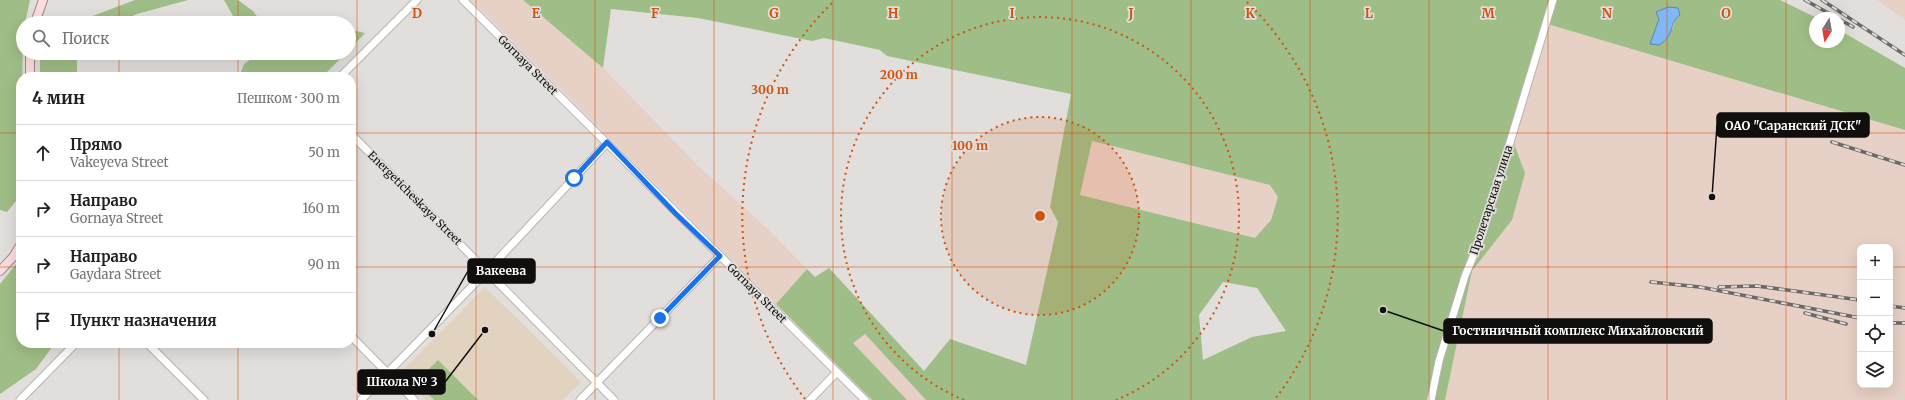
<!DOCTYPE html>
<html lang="ru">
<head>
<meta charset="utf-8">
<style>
	body { margin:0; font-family:Merriweather,serif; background:#f6f6f6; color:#202124 }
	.controls { position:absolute; right:12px; bottom:12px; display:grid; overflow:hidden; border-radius:8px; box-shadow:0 4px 16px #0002 }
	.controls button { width:36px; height:36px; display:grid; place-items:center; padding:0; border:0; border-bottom:1px solid #e0e0e0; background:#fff; color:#202124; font:20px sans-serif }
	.compass { position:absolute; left:1809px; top:12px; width:36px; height:36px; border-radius:50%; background:#fff; box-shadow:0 4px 16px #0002; rotate:191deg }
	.stop { position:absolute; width:12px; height:12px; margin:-9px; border:3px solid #1a73e8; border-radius:50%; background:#fff }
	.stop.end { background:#1a73e8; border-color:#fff; box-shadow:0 1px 4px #0008 }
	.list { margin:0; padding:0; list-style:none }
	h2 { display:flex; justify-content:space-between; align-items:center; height:52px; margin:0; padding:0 16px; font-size:17px }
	h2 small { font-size:13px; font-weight:400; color:#757577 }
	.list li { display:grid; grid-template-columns:26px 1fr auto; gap:12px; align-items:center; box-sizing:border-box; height:56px; padding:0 16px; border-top:1px solid #e0e0e0 }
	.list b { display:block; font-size:15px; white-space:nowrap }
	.list p { margin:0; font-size:13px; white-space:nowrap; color:#757577 }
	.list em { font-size:13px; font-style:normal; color:#757577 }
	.icon { flex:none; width:22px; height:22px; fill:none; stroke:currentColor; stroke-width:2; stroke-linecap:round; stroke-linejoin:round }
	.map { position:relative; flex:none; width:1905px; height:400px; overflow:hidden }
	.search { position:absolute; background:#fff; box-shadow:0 4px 16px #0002; left:16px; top:16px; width:340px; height:44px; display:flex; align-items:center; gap:10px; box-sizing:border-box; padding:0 14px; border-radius:22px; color:#757577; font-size:15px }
	.panel { position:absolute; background:#fff; box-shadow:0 4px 16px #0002; left:16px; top:72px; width:340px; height:276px; border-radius:16px }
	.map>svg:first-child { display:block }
</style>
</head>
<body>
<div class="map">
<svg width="1905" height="400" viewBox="0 0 1905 400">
	<rect width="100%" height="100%" fill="#e2dedc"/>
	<path fill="#e7d0c5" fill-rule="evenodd" d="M471 0H523L603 68 698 166 769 230 807 269 776 304Z
		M1877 0H1905V20Z
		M1543 23 1905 130V400H1445L1472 271 1512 220 1511 136ZM1860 247H1890V385H1860Z
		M1091 141 1271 185 1278 198 1271 220 1255 238 1080 195Z
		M865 334 926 400H907L853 343Z"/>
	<path fill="#e2d3c0" d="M485 287 581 382 563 400H426L399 374Z"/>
	<path fill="#9fbd86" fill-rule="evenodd" d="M0 0H30L25 23H23L21 195 7 212 0 210Z
		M135 0H188L137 14 116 23H74Z
		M224 0H238L253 11 262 23H237Z
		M523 0H1780L1817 18H1815V42H1839V30L1905 68V130L1544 23 1511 136 1525 173 1512 220 1472 271 1445 400H926L865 334 853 343 907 400H872L776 304 807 269 815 277 829 268 924 371 950 339 1026 365 1058 222 1050 207 1071 94 887 56 880 50 824 38 812 41 698 18 611 9 603 68ZM1676 18 1673 28 1651 43 1659 19ZM1092 141 1270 185 1278 197 1271 220 1255 238 1080 195ZM1223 282 1257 288 1286 331 1252 337 1203 360 1199 315Z
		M356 31 365 33 349 50V36Z
		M40 53H77V77H40Z
		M260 53H346L322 77H239L244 64Z
		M21 258V343H55L36 369 0 394V284Z
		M438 360 478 400H434L416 382Z"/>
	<path fill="#80b8f7" stroke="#5e85b1" d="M1668 7 1678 8 1680 15C1669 22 1675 36 1659 45L1650 44 1659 19 1656 12Z"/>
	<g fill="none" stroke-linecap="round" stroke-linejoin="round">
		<defs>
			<path id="minor" d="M463 0 865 400
				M340 77 417 0
				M351 134 614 400
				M351 336 414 400
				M147 343 204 400
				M20 400 76 343
				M361 400 487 271 607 143
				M580 400 720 256
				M810 400 836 373
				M1431 400 1439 361 1465 276 1482 235 1553 0"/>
			<path id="major" d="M35 23 43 0
				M30 77V53
				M0 271 13 257 21 244"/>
		</defs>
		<use href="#minor" stroke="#b7b4b1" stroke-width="9"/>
		<use href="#major" stroke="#a68686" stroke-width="10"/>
		<use href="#minor" stroke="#fff" stroke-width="7"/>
		<use href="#major" stroke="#fadddd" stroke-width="8"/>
		<defs>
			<path id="rail" d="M1805 0 1837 18
				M1822 0 1905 55
				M1839 19 1853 27
				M1832 142 1905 165
				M1651 282 1700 287 1860 318
				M1719 287 1757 286 1860 300
				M1890 306 1905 308
				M1805 313 1846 324
				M1890 323H1905"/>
		</defs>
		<use href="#rail" stroke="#6b6867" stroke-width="3.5"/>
		<use href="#rail" stroke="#e2dedc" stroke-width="2" stroke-dasharray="6" stroke-linecap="butt"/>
	</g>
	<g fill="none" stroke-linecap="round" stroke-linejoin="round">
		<path stroke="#1a73e8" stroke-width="5" d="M574 178 607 142 675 213 720 256 660 318"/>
	</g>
	<path fill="none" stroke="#d2520c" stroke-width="1" stroke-opacity="0.55" d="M119 0V23M238 0V23M357 0V400M476 0V400M595 0V400M714 0V400M833 0V400M952 0V400M1072 0V400M1191 0V400M1310 0V400M1429 0V400M1548 0V400M1667 0V400M1786 0V400M119 53V77M238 53V77M0 133H21M351 133H1905M0 267H21M351 267H1860M1890 267H1905M119 343V400M238 343V400"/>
	<circle cx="1040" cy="216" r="99" fill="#d2520c" fill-opacity=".12"/>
	<g fill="none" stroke="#d2520c" stroke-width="2" stroke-dasharray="2 4">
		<circle cx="1040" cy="216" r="99"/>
		<path d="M964 400A199 199 0 1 1 1116 400"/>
		<path d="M805 399A298 298 0 0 1 833 2M1247 2A298 298 0 0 1 1275 399"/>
	</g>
	<g text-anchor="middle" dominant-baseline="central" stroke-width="3.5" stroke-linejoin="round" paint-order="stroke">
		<g font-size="11" fill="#100f0e" stroke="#e2dedc">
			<text transform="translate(528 65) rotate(45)">Gornaya Street</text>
			<text transform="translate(415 198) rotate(45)">Energeticheskaya Street</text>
			<text transform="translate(1491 200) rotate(-72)">Пролетарская улица</text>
			<text transform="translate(757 293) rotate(45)">Gornaya Street</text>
		</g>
	</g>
	<g font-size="13" text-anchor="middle" font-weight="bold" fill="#d2520c" stroke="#e2dedc" stroke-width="3.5" stroke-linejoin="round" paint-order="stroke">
		<text x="417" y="18">D</text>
		<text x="536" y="18">E</text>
		<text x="655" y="18">F</text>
		<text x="774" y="18">G</text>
		<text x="893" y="18">H</text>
		<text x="1012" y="18">I</text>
		<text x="1131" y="18">J</text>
		<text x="1250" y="18">K</text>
		<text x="1369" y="18">L</text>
		<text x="1488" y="18">M</text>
		<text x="1607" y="18">N</text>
		<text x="1726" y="18">O</text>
	</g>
	<circle cx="1040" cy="216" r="6" fill="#d2520c" stroke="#e2dedc" stroke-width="2"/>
	<g font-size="12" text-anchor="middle" font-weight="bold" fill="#d2520c" stroke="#e2dedc" stroke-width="3.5" stroke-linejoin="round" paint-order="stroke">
		<text x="899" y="79">200 m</text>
		<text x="770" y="94">300 m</text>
		<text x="970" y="150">100 m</text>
	</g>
	<path fill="none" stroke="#100f0e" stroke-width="1.5" d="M1712 197L1717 125M432 334L468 271M1383 310L1444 331M485 330L445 382"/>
	<g fill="#100f0e" stroke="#e2dedc" stroke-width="1.5">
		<circle cx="1712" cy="197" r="4"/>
		<circle cx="432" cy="334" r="4"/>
		<circle cx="1383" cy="310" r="4"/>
		<circle cx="485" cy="330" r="4"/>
	</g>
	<g fill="#100f0e" stroke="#100f0e" stroke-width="1.5">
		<rect x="1717" y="113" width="152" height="24" rx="4"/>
		<rect x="468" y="259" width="67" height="24" rx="4"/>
		<rect x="1444" y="319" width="268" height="24" rx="4"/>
		<rect x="358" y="370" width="87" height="24" rx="4"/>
	</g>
	<g font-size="12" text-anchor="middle" font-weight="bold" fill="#fff">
		<text x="1793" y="130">ОАО "Саранский ДСК"</text>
		<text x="501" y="275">Вакеева</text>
		<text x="1578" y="335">Гостиничный комплекс Михайловский</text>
		<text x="402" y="386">Школа № 3</text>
	</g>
</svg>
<div class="controls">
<button>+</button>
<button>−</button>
<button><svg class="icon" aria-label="locate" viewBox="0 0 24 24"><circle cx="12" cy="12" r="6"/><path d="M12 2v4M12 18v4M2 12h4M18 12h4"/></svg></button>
<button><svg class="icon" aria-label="layers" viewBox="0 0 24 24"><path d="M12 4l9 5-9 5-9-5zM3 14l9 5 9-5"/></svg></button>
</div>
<svg class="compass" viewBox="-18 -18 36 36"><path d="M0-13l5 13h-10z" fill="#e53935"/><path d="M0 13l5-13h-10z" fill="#757577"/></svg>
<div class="stop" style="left:574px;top:178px"></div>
<div class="stop end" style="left:660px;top:318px"></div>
<div class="search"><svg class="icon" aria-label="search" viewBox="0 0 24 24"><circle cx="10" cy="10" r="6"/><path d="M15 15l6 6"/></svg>Поиск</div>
<section class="panel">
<h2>4 мин<small>Пешком · 300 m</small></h2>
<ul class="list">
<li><svg class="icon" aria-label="ahead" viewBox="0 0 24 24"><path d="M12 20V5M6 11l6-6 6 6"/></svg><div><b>Прямо</b><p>Vakeyeva Street</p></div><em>50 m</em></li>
<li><svg class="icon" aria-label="right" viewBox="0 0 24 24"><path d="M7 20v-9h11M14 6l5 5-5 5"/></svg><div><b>Направо</b><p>Gornaya Street</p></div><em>160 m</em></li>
<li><svg class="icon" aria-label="right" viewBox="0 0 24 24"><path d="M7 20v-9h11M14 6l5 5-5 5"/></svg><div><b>Направо</b><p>Gaydara Street</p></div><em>90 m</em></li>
<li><svg class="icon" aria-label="arrive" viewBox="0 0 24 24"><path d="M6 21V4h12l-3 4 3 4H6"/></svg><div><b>Пункт назначения</b></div></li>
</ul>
</section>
</div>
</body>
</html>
